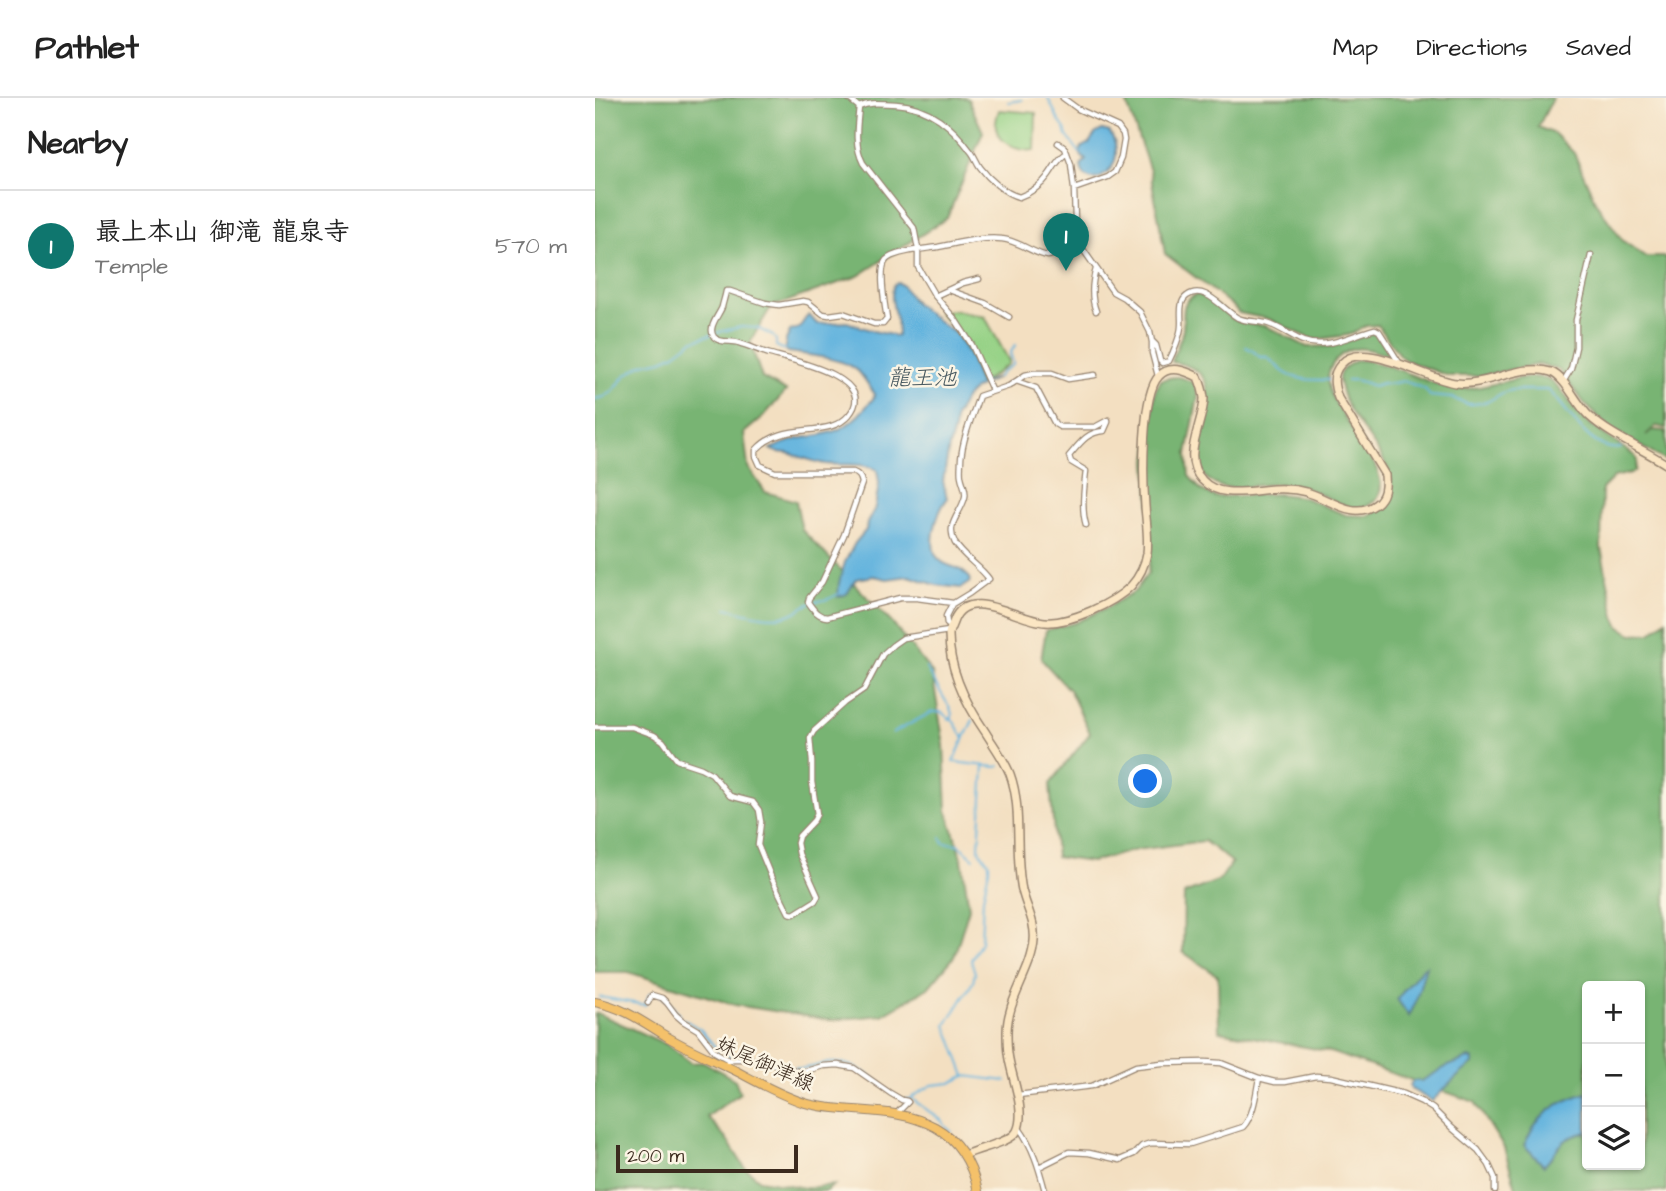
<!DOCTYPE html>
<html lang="en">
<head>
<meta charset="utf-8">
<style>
	body { margin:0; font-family:"Architects Daughter","Klee One",sans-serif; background:#f2f2f2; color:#222 }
	.controls { position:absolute; right:21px; bottom:21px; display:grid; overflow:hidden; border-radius:7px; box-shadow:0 2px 5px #0004 }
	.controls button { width:63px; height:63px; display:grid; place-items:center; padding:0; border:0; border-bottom:2px solid #e0e0e0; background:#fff; color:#222; font:35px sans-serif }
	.scale { position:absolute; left:21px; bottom:18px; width:182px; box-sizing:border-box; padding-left:7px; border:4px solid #3b2a1e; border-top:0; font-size:19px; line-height:24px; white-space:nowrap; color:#3b2a1e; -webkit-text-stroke:5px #fcf5e5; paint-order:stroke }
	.you { position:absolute; left:551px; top:684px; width:24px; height:24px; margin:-18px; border:5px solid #fff; border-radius:50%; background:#1a73e8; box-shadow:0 0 0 10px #1a73e833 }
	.badge { display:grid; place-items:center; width:46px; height:46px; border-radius:50%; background:#0f766e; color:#fff; font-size:23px; font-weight:700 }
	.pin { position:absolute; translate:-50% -58px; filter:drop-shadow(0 2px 4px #0008) }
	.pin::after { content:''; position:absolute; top:37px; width:24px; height:21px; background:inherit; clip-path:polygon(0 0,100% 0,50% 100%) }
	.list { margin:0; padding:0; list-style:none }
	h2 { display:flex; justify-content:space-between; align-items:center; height:91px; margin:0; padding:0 28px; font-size:30px }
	h2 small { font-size:23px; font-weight:400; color:#767676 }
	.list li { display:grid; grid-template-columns:46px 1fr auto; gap:21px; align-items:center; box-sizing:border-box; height:112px; padding:0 28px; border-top:2px solid #e0e0e0 }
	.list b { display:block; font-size:26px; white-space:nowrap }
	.list p { margin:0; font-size:23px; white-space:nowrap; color:#767676 }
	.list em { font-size:23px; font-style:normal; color:#767676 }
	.icon { flex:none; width:38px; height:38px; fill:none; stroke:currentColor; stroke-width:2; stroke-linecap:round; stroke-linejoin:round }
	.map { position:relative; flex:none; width:1071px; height:1093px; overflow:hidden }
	header { display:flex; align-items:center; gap:42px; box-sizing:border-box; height:98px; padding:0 35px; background:#fff; border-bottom:2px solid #e0e0e0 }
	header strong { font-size:33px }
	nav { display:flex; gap:38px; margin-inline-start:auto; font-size:24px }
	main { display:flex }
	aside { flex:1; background:#fff }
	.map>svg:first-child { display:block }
</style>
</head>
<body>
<header>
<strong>Pathlet</strong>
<nav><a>Map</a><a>Directions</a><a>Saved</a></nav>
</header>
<main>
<aside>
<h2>Nearby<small></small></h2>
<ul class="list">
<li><span class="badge">1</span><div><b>最上本山 御滝 龍泉寺</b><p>Temple</p></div><em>570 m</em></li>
</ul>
</aside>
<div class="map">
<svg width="1071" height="1093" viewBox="0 0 1071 1093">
	<rect width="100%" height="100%" fill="#fcf5e5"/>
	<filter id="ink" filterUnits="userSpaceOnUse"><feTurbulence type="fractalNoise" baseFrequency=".0143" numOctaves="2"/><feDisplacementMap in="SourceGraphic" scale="14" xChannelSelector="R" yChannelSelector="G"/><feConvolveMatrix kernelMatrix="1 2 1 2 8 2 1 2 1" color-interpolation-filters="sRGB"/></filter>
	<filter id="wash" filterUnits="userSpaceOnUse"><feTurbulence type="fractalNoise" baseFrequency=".00686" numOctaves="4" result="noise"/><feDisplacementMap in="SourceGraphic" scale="28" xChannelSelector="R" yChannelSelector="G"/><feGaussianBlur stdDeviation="1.57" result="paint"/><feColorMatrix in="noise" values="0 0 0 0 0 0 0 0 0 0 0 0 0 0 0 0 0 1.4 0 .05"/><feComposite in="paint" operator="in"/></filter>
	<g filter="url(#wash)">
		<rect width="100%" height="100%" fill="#f3dfc1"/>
		<path fill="#96d286" stroke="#687e52" stroke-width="2" d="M404 12 441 15 440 52C425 54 405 47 401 30 400 24 402 18 404 12Z
			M359 212 390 219 414 263V266C401 274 400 279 385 284L378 261 364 236 343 214Z"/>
		<path fill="#78b473" stroke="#5a6f48" stroke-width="2" fill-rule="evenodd" d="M0 0H370L373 1 388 34 352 120 263 178 176 209 155 244 167 280 191 293 168 319 149 335 153 369 170 394 201 403 207 432 297 525 337 575 349 647 352 712 367 762 374 810 359 859 333 890 287 917 236 922 140 907 33 874H0Z
			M530 0H958L943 29 960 36 979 55 1001 105 1028 143 1051 159H1071V330L1061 328 1051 337 1058 332 1071 333V363L1016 331 990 306 964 272 945 266 884 278H854L812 263 805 258 783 227 771 228 753 237 718 242 674 221 644 215 638 208 570 156 555 73Z
			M602 196 610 199 638 221 652 226 671 228 712 249 737 248 779 234 784 238 796 255V258C787 256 779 252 770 251 750 248 731 265 733 286 734 293 740 304 744 310 754 332 802 381 780 403 776 406 771 409 766 410 749 411 731 398 716 392 710 389 703 388 696 387 674 382 639 395 622 387 566 362 659 276 577 264 579 254 584 246 587 236 592 219 581 205 602 196Z
			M763 262C799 264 830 288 866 291 890 292 930 273 951 281 966 286 974 305 984 316 997 330 1024 346 1040 358L1042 363 1040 374 1019 379 1007 391 1006 450 1020 519 1025 529 1037 536 1056 535 1071 522V1093H922L909 1050 880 1004 732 953 624 933 623 878 588 854 589 796 625 782 637 764 609 743 541 752 496 764 461 759 455 686 495 635 475 593 446 561 451 532 480 525 513 509 540 493 553 475 556 453 555 411 552 363 560 293 566 282C582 277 586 278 600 286L603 299 592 356 594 378 606 392 620 399 685 396 707 399 751 417 774 418C784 411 795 401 796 388 796 355 752 323 746 290 745 287 743 283 744 279 745 270 756 265 763 262ZM992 888H1045V1067H992Z
			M2 915 75 948 96 965 109 964 123 972 140 982 145 995 112 1019 131 1040 150 1070 165 1082 210 1090 239 1087 231 1093H0V916Z"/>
		<path fill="#64b4de" stroke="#506f7e" stroke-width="2" d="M507 32 515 34C538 73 488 98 486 67L491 62 488 60 485 55 487 49 494 45 500 36Z
			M303 185 307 187 320 205 340 221 362 237 376 262 384 286 402 280 379 291 371 299 360 319 359 332 354 349 348 383 352 401C342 413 330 452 346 463 350 467 357 468 361 470 367 472 371 476 375 480V484L366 490 341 487 314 478 292 481 279 478 261 481 252 496 243 499 244 485 250 464 260 445 271 432 272 425 280 410 284 385 282 372C266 363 248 368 231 366 217 364 205 358 192 355 185 354 181 355 175 351 185 347 196 342 207 340 236 336 251 333 271 309 275 304 279 302 280 296 274 289 269 279 263 273 250 260 212 257 193 254L191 252V242L195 233 204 230 211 220 214 217 222 226 252 224 278 233 301 238 303 236C303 219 293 203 299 186Z
			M831 868 820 906 814 918 802 901 826 872Z
			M873 960 878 961V966C863 976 851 990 837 1003L816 991 815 987 818 983H826L851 969Z
			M992 995V1034C961 1042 968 1048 949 1068L929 1047C933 1040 936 1033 940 1027 953 1010 972 1000 992 995Z"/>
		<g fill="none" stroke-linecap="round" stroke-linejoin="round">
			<path stroke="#64b4de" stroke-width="2" d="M453 0 463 21 470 31 472 38 485 55
				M414 4 427 2
				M651 249 658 253 665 259H672C678 264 683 270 689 274 701 283 720 282 734 282
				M402 280 408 273 418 267V264L415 255 418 251 420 247
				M752 283C762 280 769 285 778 288L788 285 793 286 809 283 830 291 835 298 857 300 872 306H878L892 304 909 294 917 292H953C975 311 993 355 1026 350
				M0 301 9 299 17 294 31 277 48 266 67 262 80 256 97 243 128 233 146 229 162 230 178 238 181 242V248L188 251H191
				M132 510C150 515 180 524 198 515 205 512 209 507 217 505 230 501 230 504 243 496
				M331 570 355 610 357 616V621L369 640
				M378 622 358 664 401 669 405 668
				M298 635 337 614H346L355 621
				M346 740 349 745 363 746 379 760
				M5 899 50 907 55 895C70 894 76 906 84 917
				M88 921 105 931 124 954
				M129 957 153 958 192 967
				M200 970C210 972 219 968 228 966 254 961 266 972 286 986
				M370 978 351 927 378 884 380 875 376 862 386 844 388 800 394 771V765L385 754 384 749 389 668
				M317 999 337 987 356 985 370 978 411 983
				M311 1001H317L346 1022 351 1029 357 1034"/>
		</g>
	</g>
	<g filter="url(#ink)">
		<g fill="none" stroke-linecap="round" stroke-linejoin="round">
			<defs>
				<path id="street" d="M253 0 264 9
					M468 0 483 11 523 29 528 36 529 42 526 60 520 74 513 79 479 91
					M264 9C262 29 259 47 268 65L319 130 323 151V169L340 198 360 221 377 247 397 292
					M264 9C277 3 287 6 301 6 335 8 358 29 377 55 380 59 382 65 385 69 394 81 409 95 424 99 435 95 446 88 453 78 460 69 462 61 472 55
					M463 45 470 50 476 66 479 91 480 123 487 150 518 194 529 200 545 214 555 234 557 244V255L563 278
					M354 192 390 205 414 219
					M340 198 368 185 384 181
					M501 213C496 200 497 184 501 171
					M557 243 561 247 565 263 567 265 574 263C578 255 586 236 586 228 587 219 583 204 592 198 610 185 628 212 643 220 652 224 664 223 674 226 686 230 696 238 708 243 733 252 756 237 780 231L784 233 805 266
					M421 283 441 290 460 326 465 329H500L513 322V324L509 333C492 334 485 345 474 358L476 364 491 373C489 390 486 411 491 427
					M968 284 976 271 981 249V222L996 157
					M358 505 322 500H305L232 519C222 518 219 512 213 504L214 500 227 484 249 437 267 385C266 379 264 376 258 374H180L165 367 161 358V352C189 321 233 342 254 317 285 280 196 262 175 256 164 253 155 248 144 245 137 242 125 246 119 239 112 230 124 217 127 209 128 204 130 199 131 193H135L170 205 184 207 208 203 213 204 228 216 234 217 248 215 279 226H288L292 221C290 208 283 172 291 162 299 153 331 151 343 149 364 145 385 139 407 141 422 142 441 157 453 158 461 158 475 139 481 134
					M356 529 352 526 351 518 357 506 375 495 394 481C385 468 368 459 360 445 350 426 366 416 370 399 372 392 367 385 366 378 365 373 366 366 366 361 368 339 377 319 384 298L414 288 430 277 439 275H457L473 281 500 277
					M0 629H37L59 637 68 643 82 662 106 670 117 676 135 698 158 704 164 712 166 724 163 747 177 781 194 815 199 816 220 803 223 798 204 756 202 745 204 738 219 722 222 716 217 684V664L215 640 219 633 250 605 269 592 288 556 298 547 308 540 354 533
					M53 905 57 897 67 900 72 905 81 917 88 923 103 932 120 954 134 962
					M129 967 137 961H152L192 969 201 973 208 974 228 968 243 967 259 970 295 995 307 1002 312 1003 313 1004 302 1015
					M423 997 497 988 541 968 567 965 610 964 626 965 664 980 680 984H690L721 978 736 979 809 996 827 1004 838 1011 857 1030 883 1052 894 1067 900 1080V1093
					M424 1030C438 1049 444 1070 450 1093
					M444 1069 474 1054 494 1055 525 1062 539 1056 547 1048 556 1045 595 1046 648 1029C659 1017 661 996 664 980"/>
				<path id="secondary" d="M370 1057C383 1050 416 1045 422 1033 432 1012 415 976 413 955 412 948 412 940 412 934 412 901 437 873 439 843 441 825 431 809 427 792 419 754 428 711 415 676 409 661 399 648 391 635 371 606 354 573 354 537 354 532 357 528 359 522 373 487 424 523 450 524 474 526 519 505 536 488 544 479 550 467 552 455 554 440 551 423 550 408 548 382 546 296 564 278 575 266 591 273 603 279 606 286 608 292 609 300 609 325 585 359 607 382 627 404 664 389 690 391 696 391 704 392 711 394 734 400 758 423 781 406 790 399 791 389 790 377L743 300C739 288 736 277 746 266 768 240 832 282 861 285 892 289 926 264 956 274 971 280 982 307 994 318 1016 338 1046 350 1071 366"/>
				<path id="primary" d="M0 904C28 909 48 924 71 938 94 952 119 962 143 974 164 985 187 998 210 1005 253 1017 299 1007 340 1029 365 1043 377 1067 383 1093"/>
			</defs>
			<use href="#street" stroke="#978470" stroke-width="7"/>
			<use href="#secondary" stroke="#978470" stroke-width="10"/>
			<use href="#primary" stroke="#978470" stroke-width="10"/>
			<use href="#street" stroke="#fff" stroke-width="4.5"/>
			<use href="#secondary" stroke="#fbe6c3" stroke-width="7"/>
			<use href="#primary" stroke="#f4c16a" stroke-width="8"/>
		</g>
	</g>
	<g text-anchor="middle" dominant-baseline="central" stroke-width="5" stroke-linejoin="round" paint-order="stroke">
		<g font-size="21" fill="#3b2a1e" stroke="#fcf5e5">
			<text transform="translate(170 966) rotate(24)">妹尾御津線</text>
		</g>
		<g font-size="23" font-style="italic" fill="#495a61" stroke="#fcf5e5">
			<text x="327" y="280">龍王池</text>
		</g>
	</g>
</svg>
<div class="controls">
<button>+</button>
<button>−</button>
<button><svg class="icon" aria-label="layers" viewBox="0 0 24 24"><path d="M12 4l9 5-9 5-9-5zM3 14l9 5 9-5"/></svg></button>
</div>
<div class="scale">200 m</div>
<div class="you"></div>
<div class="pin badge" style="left:471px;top:173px">1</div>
</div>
</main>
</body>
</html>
